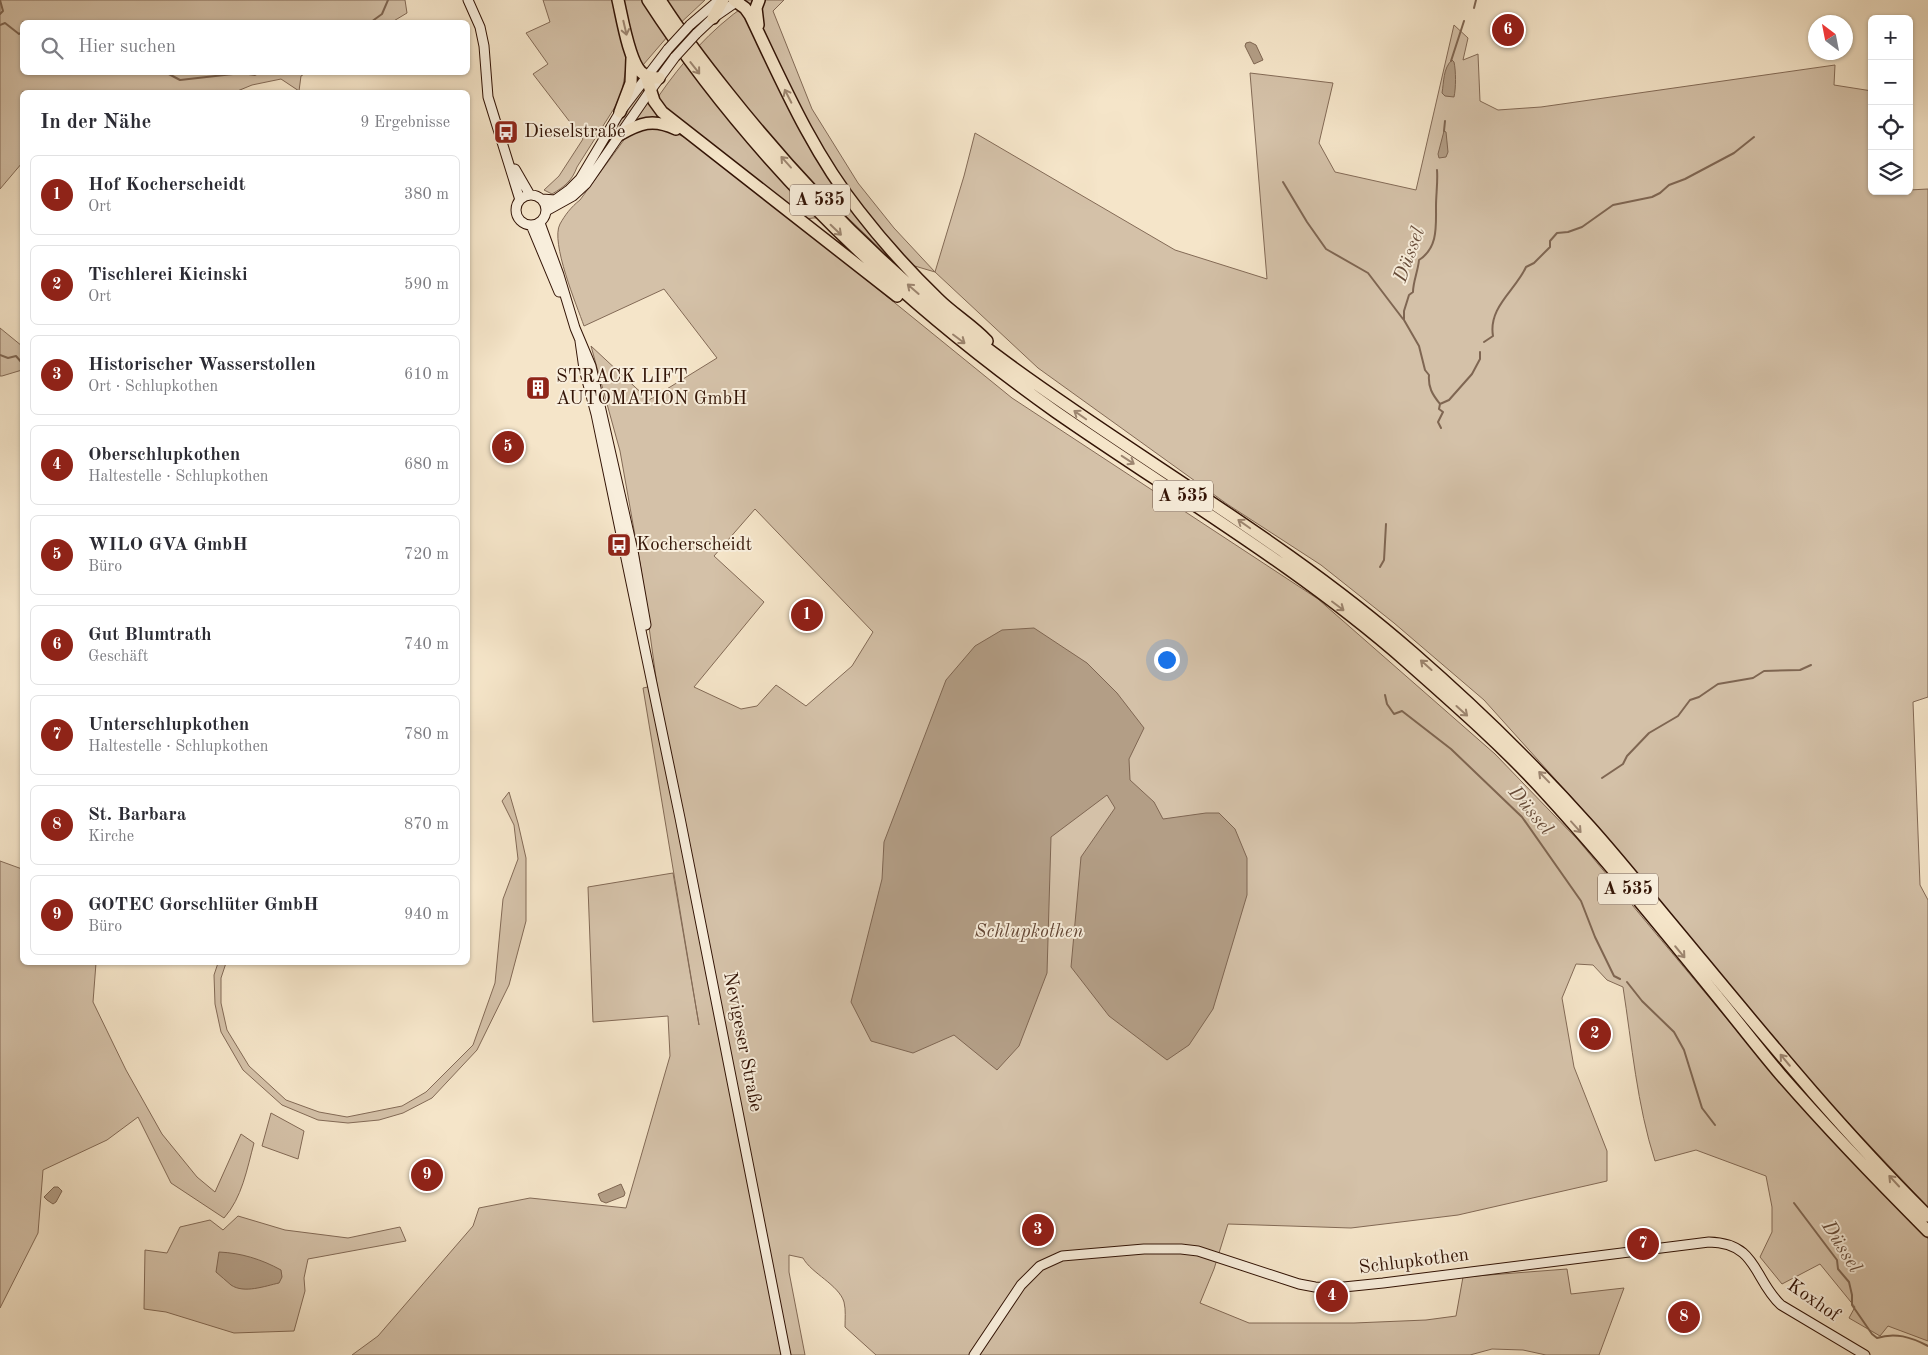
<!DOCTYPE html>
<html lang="de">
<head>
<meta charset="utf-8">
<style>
	body { margin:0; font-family:"Old Standard TT",serif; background:#f2f2f3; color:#2b2b33 }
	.controls { position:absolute; right:15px; top:15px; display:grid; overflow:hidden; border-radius:8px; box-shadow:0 1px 4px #0004 }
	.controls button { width:45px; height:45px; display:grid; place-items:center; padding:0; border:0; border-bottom:1px solid #e1e1e2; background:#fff; color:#2b2b33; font:25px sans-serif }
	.compass { position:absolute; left:1808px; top:15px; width:45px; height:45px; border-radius:50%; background:#fff; box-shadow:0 1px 4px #0004; rotate:328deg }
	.you { position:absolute; left:1166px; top:659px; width:18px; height:18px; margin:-12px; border:4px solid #fff; border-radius:50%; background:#1a73e8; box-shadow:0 0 0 8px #1a73e833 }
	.badge { display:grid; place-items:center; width:32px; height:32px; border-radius:50%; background:#8f2418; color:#fff; font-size:16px; font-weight:700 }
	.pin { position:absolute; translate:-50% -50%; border:2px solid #fff; box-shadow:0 1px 5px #0006 }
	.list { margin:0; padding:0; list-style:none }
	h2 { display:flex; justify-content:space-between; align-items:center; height:65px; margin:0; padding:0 20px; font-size:21px }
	h2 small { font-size:16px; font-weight:400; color:#7c7c81 }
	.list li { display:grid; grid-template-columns:32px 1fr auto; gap:15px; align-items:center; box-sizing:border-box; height:80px; margin:0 10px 10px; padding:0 10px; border:1px solid #e1e1e2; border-radius:8px }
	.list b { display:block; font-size:19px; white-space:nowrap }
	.list p { margin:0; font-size:16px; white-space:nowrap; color:#7c7c81 }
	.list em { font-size:16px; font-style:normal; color:#7c7c81 }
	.icon { flex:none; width:28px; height:28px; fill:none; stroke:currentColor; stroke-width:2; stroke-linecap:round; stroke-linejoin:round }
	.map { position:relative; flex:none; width:1928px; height:1355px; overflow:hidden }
	.search { position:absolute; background:#fff; box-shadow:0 1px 4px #0004; left:20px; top:20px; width:450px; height:55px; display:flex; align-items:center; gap:12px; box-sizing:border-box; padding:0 18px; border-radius:8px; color:#7c7c81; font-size:19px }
	.panel { position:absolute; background:#fff; box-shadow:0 1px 4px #0004; left:20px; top:90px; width:450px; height:875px; border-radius:8px }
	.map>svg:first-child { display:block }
</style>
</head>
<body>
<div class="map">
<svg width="1928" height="1355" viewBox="0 0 1928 1355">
	<rect width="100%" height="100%" fill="#f5e5c9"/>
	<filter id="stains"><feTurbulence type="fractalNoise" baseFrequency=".004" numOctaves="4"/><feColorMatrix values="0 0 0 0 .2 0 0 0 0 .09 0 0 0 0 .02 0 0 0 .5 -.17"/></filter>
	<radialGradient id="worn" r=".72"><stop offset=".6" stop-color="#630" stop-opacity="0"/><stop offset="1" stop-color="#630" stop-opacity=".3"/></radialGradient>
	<path fill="#d4c1a8" stroke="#836a56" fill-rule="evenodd" d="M0 0H405L407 13 392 22H22V72L306 73 301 76 299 91 281 79 252 85 235 92H22V163L0 189Z
		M543 0H705L674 29 643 65 639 60 627 62 622 91 615 107 577 167C572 181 564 187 552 194L544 190 559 176 583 139 533 74 548 64 526 33 550 22Z
		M745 0H784L773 11 812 109 858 183 894 228 935 272 964 176 975 133 1175 250 1267 279 1250 73 1333 83 1319 143 1335 172 1416 190 1454 25 1468 38 1463 60 1478 54 1480 101 1498 110 1541 107 1835 65 1834 85 1872 91V191H1909V190L1928 189V697L1913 702 1920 885 1928 900V1207L1820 1093 1601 830 1484 700 1394 623 1321 565 1227 504 1038 368 935 272 891 259 847 217 813 218 794 221 1012 398 1318 599 1495 754 1578 840 1747 1043 1867 1176 1928 1239V1341L1888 1326 1880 1336 1849 1318 1855 1307 1820 1264 1782 1284 1760 1257 1772 1232V1207L1766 1176 1696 1150 1655 1161C1637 1105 1632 1045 1623 987L1607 980 1593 965 1576 964 1562 998 1574 1067 1607 1151V1181L1458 1215 1351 1228 1228 1224 1214 1269 1200 1303 1249 1323H1354L1426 1320 1456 1316 1463 1277 1567 1269 1571 1294 1624 1288 1599 1355H1546L1523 1350 1492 1349 1470 1355H876L845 1327C845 1319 846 1310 844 1302 839 1285 811 1273 803 1258L789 1255V1272L805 1355H352L378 1336 473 1226 479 1208 530 1198 626 1208 670 1056 668 1016 593 1022 588 887 673 873 699 1025 643 688 657 685 641 569 620 451 591 346 649 400 717 358 664 289 584 326C577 306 550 242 560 224 565 215 571 207 580 200L629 133C654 121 667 129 690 140L658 97C682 62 711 29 746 5L742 1ZM755 509 873 632 852 666 806 706 776 685 757 706 741 709 694 687 764 602 714 556Z
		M645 81 647 88 598 159 597 157Z
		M649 99 664 119 644 118 631 122Z
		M0 328 22 346V370L2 376H0Z
		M509 792 518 823 526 858V921L509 985 477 1050 432 1098 403 1113 379 1120 348 1123 318 1120 282 1105 243 1070 221 1032 215 1004 214 975 218 963H226L221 978V1003L227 1030 249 1066 286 1100 319 1112 347 1117 402 1106 426 1092 473 1045 495 983 503 899 518 859 514 825 502 801Z
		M0 861 22 869V962L96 963 93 1002 126 1070 162 1134 197 1177 215 1192 241 1134 254 1143C247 1169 242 1198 224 1218L171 1183 138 1117 107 1140 43 1170 38 1233 0 1308Z
		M271 1113 304 1131 298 1159 262 1146Z
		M238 1216 285 1230 348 1238 400 1227 406 1241 308 1259 304 1278 305 1291 294 1331 234 1333 166 1312 144 1309 145 1250 167 1253 180 1227 210 1220 223 1230Z"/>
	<path fill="#b39e86" stroke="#7f6652" d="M1250 42 1256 45 1263 60 1254 64 1245 46 1246 43Z
		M1452 60 1454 62C1456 71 1456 88 1454 97L1445 96 1442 93C1444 82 1443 68 1452 60Z
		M1444 131 1446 132 1448 152 1446 157 1439 158 1438 154Z
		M1034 628 1087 663 1117 693 1144 728 1129 759 1130 780 1154 802 1163 819 1206 813H1219L1235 829 1247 858V895L1213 1009 1189 1045 1167 1060 1109 1016 1071 967 1081 857 1115 808 1107 795 1051 837 1047 973 1019 1046 997 1070 954 1035 913 1053 871 1041 851 1002 882 879 884 842 946 680 975 646 1002 630Z
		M621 1184 625 1193 624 1196 606 1203 601 1201 598 1194Z
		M54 1187H58L62 1191 56 1202 53 1204 47 1200 44 1197Z
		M219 1252C241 1253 261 1259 281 1270L282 1277 279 1283C265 1286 244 1294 231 1285 226 1281 221 1276 216 1272Z"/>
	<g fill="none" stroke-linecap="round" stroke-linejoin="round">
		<path stroke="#7f6652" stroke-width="2" d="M1474 8 1476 0
			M0 14 3 11 0 0
			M371 22 382 14 388 0
			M0 25 5 23 19 34 22 32
			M1451 61 1464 21
			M165 72 180 80 242 73 255 75 260 72
			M1444 131 1445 121
			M1437 170C1438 182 1436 194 1436 206 1436 227 1438 248 1419 260 1418 271 1413 282 1413 292L1409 295 1404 311V320L1419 346 1425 370 1429 375C1428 387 1432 394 1440 404L1439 409 1443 412 1438 422 1441 428
			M1283 182 1307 222 1326 249 1368 273 1403 319
			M1484 342 1493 336C1488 307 1516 290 1526 267L1534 263 1550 247V241L1557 233 1568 232 1582 227 1613 205 1652 197 1660 193 1669 185 1685 179 1734 153 1754 137
			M0 355 8 358 16 356 22 363
			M1440 404 1449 400 1472 374 1480 359V352
			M1380 567 1384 560 1386 524
			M1385 695 1387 704 1394 714 1402 711 1451 749 1522 817 1581 901 1595 937 1614 976 1620 979
			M1602 778 1623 764 1627 756 1649 733 1678 716 1690 700 1699 697 1718 684 1753 678 1764 671 1800 670 1811 665
			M1627 982 1642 1001 1674 1032 1684 1050 1702 1108 1715 1125
			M1794 1203 1837 1260 1838 1269 1849 1282 1852 1295V1305L1872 1334 1877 1338C1895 1332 1911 1337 1928 1346"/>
		<defs>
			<path id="secondary" d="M468 0 480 27 484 46 488 97 520 200
				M690 25 719 0
				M696 34 713 18 739 0
				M515 169 530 195
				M516 210a15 15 0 1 1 30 0a15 15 0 1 1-30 0Z
				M542 199 555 200 569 190 580 179 620 112 668 49
				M546 211 573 196 586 184 650 91 675 57
				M540 223 559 275 575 328 591 366 633 551 646 625
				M531 225 559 292
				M580 341 584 369 596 414 680 818 786 1355
				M974 1355 1021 1285 1040 1266 1062 1256 1144 1249H1181L1198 1251 1299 1284 1315 1287 1334 1288 1383 1283 1709 1242C1758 1243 1753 1279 1781 1305L1865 1355"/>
			<path id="motorway" d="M618 0C622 17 629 61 641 72 646 77 652 78 659 78
				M648 0C755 165 897 299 1056 412 1174 494 1299 567 1407 662 1452 702 1497 741 1538 785 1599 851 1656 921 1712 990 1735 1018 1757 1047 1780 1074 1827 1128 1877 1180 1928 1231
				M660 0C681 33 704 63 728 93 809 195 902 288 1008 364 1142 462 1288 543 1413 653 1476 708 1535 765 1590 827 1616 856 1640 886 1665 916 1750 1018 1833 1122 1928 1216
				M734 0 745 8 750 15C782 82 812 152 859 211 883 242 910 272 938 299 953 314 972 325 987 341
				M713 18 723 0
				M758 25 756 8 759 0
				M646 76 654 101 662 112 897 296
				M620 112 631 83 632 58
				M619 135C640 123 653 118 676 129"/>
		</defs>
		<use href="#secondary" stroke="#321305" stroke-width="11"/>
		<use href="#motorway" stroke="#321305" stroke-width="14"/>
		<use href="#secondary" stroke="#f8eedc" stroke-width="9"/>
		<use href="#motorway" stroke="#f5e5c9" stroke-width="11"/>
		<defs>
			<path id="secondary-bridge" d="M668 49 690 25
				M675 57 696 34"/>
		</defs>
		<use href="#secondary-bridge" stroke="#321305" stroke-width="11" stroke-linecap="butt"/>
		<use href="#secondary-bridge" stroke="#f8eedc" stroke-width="9"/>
	</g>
	<defs><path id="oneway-shaft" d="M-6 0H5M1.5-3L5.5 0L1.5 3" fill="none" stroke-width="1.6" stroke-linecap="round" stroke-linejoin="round" transform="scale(1.25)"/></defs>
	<g stroke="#9d8671">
		<use href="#oneway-shaft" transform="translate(625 28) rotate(77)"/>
		<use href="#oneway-shaft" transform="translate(695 68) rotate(52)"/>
		<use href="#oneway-shaft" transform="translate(788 96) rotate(-117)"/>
		<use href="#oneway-shaft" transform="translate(786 162) rotate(-132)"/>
		<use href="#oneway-shaft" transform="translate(836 230) rotate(44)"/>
		<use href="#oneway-shaft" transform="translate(913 289) rotate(-139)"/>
		<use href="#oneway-shaft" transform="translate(959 339) rotate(37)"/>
		<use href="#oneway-shaft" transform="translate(1080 415) rotate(-145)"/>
		<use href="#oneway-shaft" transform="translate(1128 460) rotate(33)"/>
		<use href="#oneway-shaft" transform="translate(1244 524) rotate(-145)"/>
		<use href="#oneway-shaft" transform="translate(1338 606) rotate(37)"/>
		<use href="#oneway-shaft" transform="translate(1426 665) rotate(-138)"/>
		<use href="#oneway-shaft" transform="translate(1462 711) rotate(42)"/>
		<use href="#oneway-shaft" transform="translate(1544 777) rotate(-134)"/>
		<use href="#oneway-shaft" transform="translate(1576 827) rotate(48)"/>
		<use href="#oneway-shaft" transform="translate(1680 952) rotate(50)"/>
		<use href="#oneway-shaft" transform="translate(1785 1060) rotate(-130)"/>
		<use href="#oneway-shaft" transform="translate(1894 1181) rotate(-133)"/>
	</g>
	<defs>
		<symbol id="bus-square" viewBox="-11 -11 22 22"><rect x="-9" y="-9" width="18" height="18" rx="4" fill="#8f2418" stroke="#f8eedc"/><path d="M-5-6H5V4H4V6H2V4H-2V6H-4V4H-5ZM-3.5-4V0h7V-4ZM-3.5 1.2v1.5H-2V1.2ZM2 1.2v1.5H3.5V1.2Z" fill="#fff"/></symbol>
		<symbol id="building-square" viewBox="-11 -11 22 22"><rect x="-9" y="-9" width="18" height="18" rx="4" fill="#8f2418" stroke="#f8eedc"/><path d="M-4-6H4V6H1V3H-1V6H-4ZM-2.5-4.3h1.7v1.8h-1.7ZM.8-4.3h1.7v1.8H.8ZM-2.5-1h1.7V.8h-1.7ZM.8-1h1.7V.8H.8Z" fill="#fff"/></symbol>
	</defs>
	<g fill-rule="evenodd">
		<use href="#bus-square" x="492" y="118" width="28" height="28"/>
		<use href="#building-square" x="524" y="374" width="28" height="28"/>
		<use href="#bus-square" x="605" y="531" width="28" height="28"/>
	</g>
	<g text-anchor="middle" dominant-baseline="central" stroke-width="4" stroke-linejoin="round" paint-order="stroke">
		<g fill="#f8eedc" stroke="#6d5546" stroke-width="1">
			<rect x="790" y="184.5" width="60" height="31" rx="4"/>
			<rect x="1153" y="480.5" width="60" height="31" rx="4"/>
			<rect x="1598" y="873.5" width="60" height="31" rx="4"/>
		</g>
		<g font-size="18" font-weight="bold" fill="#321305">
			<text x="820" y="200">A 535</text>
			<text x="1183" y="496">A 535</text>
			<text x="1628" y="889">A 535</text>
		</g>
		<g font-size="19" fill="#321305" stroke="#f8eedc" text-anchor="start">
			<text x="524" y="132">Dieselstraße</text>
			<text x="556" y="377">STRACK LIFT<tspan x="556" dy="22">AUTOMATION GmbH</tspan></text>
			<text x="636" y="545">Kocherscheidt</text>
		</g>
		<g font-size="19" font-style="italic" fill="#634736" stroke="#f8eedc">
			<text x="1029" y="932">Schlupkothen</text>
		</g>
		<g font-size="19" fill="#321305" stroke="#f8eedc">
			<text transform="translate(742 1042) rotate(79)">Nevigeser Straße</text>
			<text transform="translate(1414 1262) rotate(-7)">Schlupkothen</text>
			<text transform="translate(1813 1301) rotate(35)">Koxhof</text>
		</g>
		<g font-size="20" font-style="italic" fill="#664b39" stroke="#f8eedc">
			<text transform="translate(1410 255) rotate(-70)">Düssel</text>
			<text transform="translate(1530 811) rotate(50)">Düssel</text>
			<text transform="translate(1841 1247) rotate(58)">Düssel</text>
		</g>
	</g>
	<rect width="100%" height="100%" filter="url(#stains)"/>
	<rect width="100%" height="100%" fill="url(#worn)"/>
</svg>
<div class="controls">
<button>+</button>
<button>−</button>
<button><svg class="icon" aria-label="locate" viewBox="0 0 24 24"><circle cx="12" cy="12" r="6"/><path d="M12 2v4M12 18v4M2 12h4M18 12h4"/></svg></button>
<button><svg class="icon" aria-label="layers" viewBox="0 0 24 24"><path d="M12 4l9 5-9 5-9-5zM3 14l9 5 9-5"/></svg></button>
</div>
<svg class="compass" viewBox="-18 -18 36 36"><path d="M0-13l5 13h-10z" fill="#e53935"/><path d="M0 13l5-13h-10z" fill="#7c7c81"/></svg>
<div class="you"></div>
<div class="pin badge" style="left:807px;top:615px">1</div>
<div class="pin badge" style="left:1595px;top:1034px">2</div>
<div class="pin badge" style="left:1038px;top:1230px">3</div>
<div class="pin badge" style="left:1332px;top:1296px">4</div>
<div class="pin badge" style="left:508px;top:447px">5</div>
<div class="pin badge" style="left:1508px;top:30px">6</div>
<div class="pin badge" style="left:1643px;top:1244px">7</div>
<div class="pin badge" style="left:1684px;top:1317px">8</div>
<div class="pin badge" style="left:427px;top:1175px">9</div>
<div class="search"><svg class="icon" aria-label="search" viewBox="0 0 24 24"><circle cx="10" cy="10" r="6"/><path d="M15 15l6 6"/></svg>Hier suchen</div>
<section class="panel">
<h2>In der Nähe<small>9 Ergebnisse</small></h2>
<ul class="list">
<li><span class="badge">1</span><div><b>Hof Kocherscheidt</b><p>Ort</p></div><em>380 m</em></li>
<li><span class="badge">2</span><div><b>Tischlerei Kicinski</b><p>Ort</p></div><em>590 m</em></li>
<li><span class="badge">3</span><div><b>Historischer Wasserstollen</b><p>Ort · Schlupkothen</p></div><em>610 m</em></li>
<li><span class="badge">4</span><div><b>Oberschlupkothen</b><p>Haltestelle · Schlupkothen</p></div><em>680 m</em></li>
<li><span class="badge">5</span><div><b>WILO GVA GmbH</b><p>Büro</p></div><em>720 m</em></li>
<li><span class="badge">6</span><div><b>Gut Blumtrath</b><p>Geschäft</p></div><em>740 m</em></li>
<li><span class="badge">7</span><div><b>Unterschlupkothen</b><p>Haltestelle · Schlupkothen</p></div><em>780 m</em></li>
<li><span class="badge">8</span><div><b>St. Barbara</b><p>Kirche</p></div><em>870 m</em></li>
<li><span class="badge">9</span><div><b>GOTEC Gorschlüter GmbH</b><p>Büro</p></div><em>940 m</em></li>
</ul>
</section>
</div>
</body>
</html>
